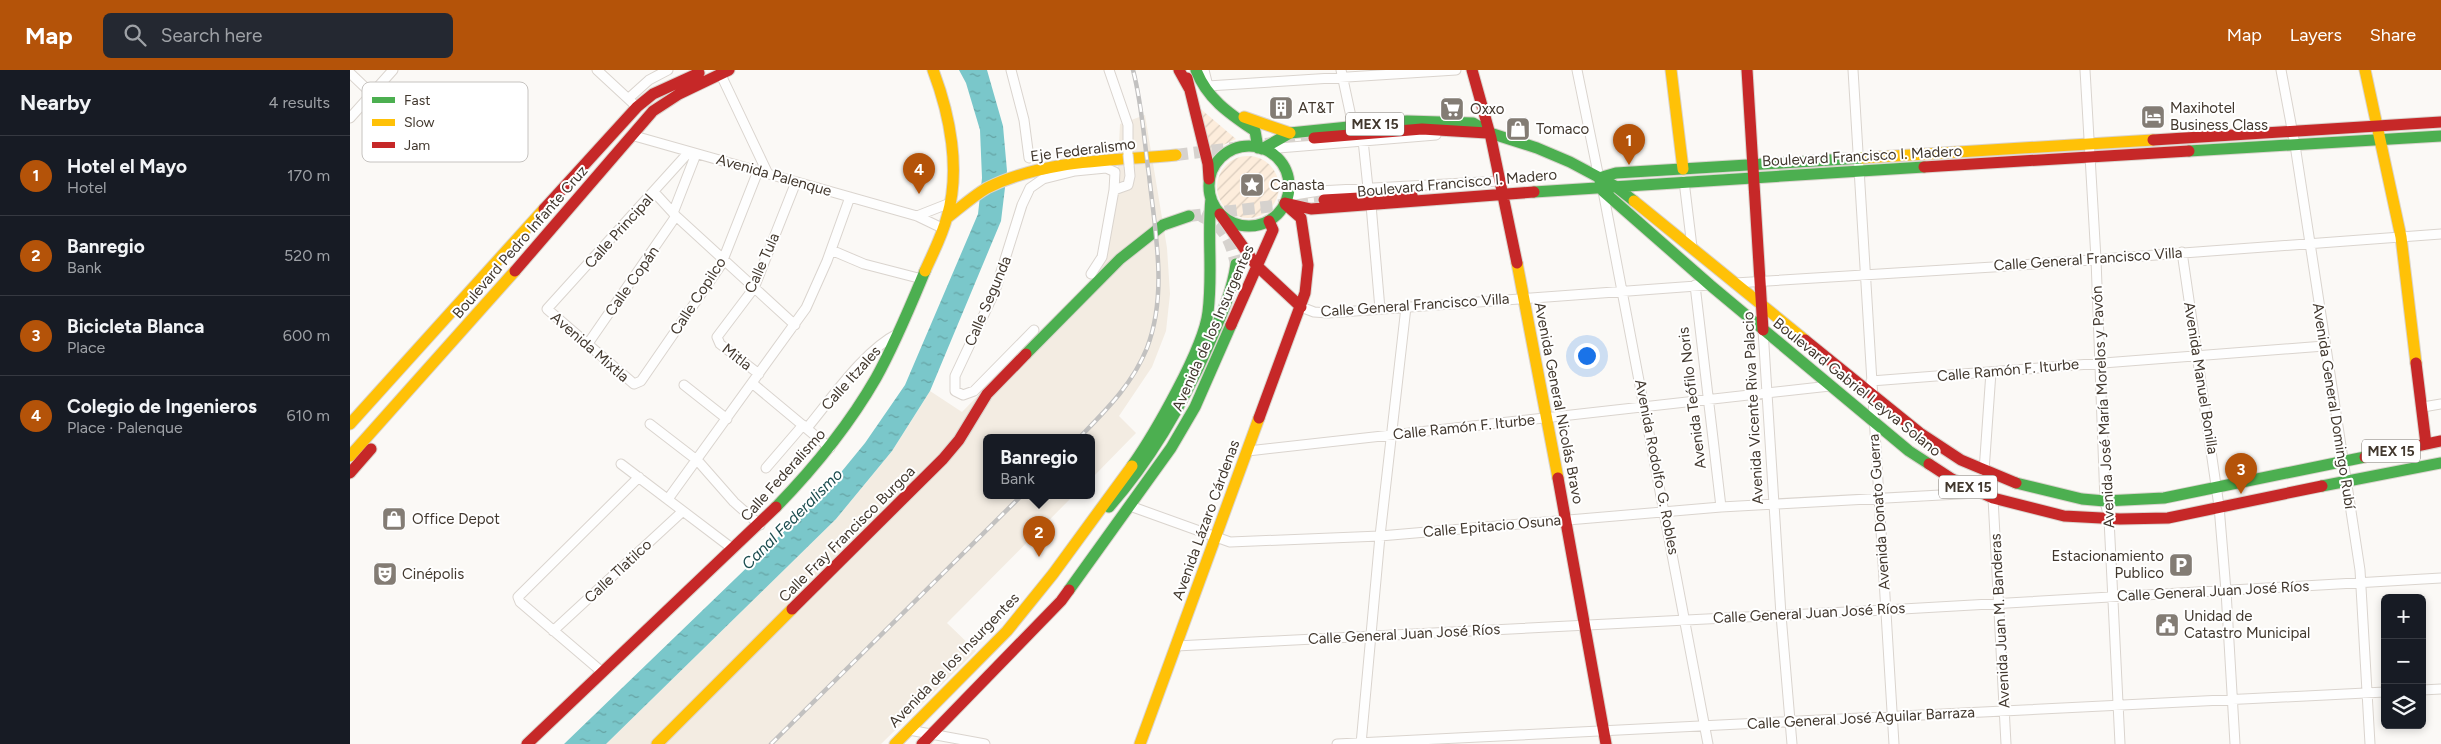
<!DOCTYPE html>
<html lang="en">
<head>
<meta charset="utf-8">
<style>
	body { margin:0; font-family:Figtree,sans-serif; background:#242831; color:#f1f3f6 }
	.controls { position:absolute; right:15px; bottom:15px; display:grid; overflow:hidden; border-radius:8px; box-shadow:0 2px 8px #0003 }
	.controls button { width:45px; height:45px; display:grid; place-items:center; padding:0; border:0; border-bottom:1px solid #363941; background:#171b24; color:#f1f3f6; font:25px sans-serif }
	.you { position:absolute; left:1236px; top:285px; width:18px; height:18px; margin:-12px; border:4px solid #fff; border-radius:50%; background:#1a73e8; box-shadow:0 0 0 8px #1a73e833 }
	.badge { display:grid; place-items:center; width:32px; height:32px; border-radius:50%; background:#b45309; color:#fff; font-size:16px; font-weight:700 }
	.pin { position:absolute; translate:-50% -41px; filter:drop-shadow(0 1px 2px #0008) }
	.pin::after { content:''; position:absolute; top:26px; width:18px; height:15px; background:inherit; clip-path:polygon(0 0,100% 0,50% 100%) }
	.popup { position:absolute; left:633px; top:364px; width:112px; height:65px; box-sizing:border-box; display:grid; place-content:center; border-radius:8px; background:#171b24; filter:drop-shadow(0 1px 4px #0005); font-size:16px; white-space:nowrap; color:#9ea1a6 }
	.popup b { font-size:19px; color:#f1f3f6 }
	.popup::after { content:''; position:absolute; left:50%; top:100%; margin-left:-10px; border:10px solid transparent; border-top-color:#171b24 }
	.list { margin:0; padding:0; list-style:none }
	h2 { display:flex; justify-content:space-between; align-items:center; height:65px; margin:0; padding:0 20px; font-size:21px }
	h2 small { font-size:16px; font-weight:400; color:#9ea1a6 }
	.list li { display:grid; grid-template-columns:32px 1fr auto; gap:15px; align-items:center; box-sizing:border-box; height:80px; padding:0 20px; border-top:1px solid #363941 }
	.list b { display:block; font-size:19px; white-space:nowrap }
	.list p { margin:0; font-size:16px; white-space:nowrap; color:#9ea1a6 }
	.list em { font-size:16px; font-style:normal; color:#9ea1a6 }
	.icon { flex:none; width:28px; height:28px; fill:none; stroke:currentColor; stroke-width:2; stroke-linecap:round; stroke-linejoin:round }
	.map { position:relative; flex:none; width:2091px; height:674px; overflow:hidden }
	header { display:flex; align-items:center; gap:30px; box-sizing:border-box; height:70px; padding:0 25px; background:#b45309; color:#fff }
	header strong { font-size:24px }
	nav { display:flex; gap:28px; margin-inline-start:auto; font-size:18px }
	.search { width:350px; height:45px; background:#242831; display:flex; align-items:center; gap:12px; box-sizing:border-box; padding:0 18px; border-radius:8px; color:#9ea1a6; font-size:19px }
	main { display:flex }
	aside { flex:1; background:#171b24 }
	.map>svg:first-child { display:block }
</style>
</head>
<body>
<header>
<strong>Map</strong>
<div class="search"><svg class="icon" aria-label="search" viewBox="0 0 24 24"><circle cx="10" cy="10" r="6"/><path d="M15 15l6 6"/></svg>Search here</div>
<nav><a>Map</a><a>Layers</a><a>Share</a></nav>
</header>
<main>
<aside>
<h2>Nearby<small>4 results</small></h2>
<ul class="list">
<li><span class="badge">1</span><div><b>Hotel el Mayo</b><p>Hotel</p></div><em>170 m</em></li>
<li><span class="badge">2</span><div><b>Banregio</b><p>Bank</p></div><em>520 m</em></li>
<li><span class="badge">3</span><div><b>Bicicleta Blanca</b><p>Place</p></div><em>600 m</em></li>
<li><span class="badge">4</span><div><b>Colegio de Ingenieros</b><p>Place · Palenque</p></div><em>610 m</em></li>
</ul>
</aside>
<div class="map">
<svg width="2091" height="674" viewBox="0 0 2091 674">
	<defs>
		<pattern id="garden-furrows" width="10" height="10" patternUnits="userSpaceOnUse" patternTransform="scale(1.25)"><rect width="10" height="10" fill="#fdeddc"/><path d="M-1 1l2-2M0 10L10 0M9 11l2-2" fill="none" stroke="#daccbd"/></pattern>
		<pattern id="water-ripples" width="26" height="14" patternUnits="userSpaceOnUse" patternTransform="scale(1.25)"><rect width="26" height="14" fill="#7ac7ca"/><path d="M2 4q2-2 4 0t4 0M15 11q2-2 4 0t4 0" fill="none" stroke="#66a3a4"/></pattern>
	</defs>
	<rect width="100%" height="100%" fill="#fbf9f6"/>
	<path fill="#f3ece2" d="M795 45 817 178 820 224 816 261 802 297 769 346 786 363 742 408V368H636V426H723L597 553 626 581 531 674H256L486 449 542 381 580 321 612 342 752 198 766 132 770 54Z"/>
	<path fill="url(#garden-furrows)" d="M846 35 886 69 871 76 859 90Z
		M867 117a31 31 0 1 1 62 0a31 31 0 1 1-62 0Z"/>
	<path fill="url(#water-ripples)" d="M609 0H637L653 56 657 101 651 151 580 321 542 381 486 449 256 674H214L474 423 515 373 555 315 628 144 632 108 630 60 616 13Z"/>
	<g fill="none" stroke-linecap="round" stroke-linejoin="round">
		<path stroke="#d6d2ce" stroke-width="12" stroke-dasharray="12 6" stroke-linecap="butt" d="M826 85 964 68
			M839 146 974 130
			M851 146C875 157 880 169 886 194"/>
		<defs>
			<path id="street" d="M247 0 287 37
				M661 0 674 50 679 88
				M759 0 778 55V84
				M854 0 858 16 1106 0
				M991 0 1003 56
				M1227 0 1249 108
				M1503 0 1544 674
				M1735 0 1746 189 1755 431 1759 449 1770 674
				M1931 0 1945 75 2010 500 2020 674
				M0 3 22 24
				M371 5 418 104
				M279 28 299 10 318 0
				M0 48 43 0
				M281 65 567 146 592 158
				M1013 70 1018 118
				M917 79 1086 65
				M339 82 197 239 284 314 291 311 371 195 408 101
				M1334 111 1342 177
				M1253 121 1358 674
				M304 122 326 146 445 255
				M938 126 969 121 1150 111
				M1021 135 1030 239
				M323 143 346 84
				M567 146 600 133
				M481 180 514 194 572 209
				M1832 182 1869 436 1876 521 1885 674
				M741 204 752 187 764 120 778 115 780 106 779 95
				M1385 213 1643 197 2091 164
				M1345 215 1371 437
				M951 237 964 242 978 243 1360 215
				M684 260 624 321 613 325 605 321V306L645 221 672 135 680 118 693 109 725 101 756 98 765 102 764 120
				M1413 260 1431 545 1442 674
				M237 275 326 146
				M409 304 370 274 367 267 404 218 446 112
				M1521 311 1974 276
				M402 313 480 378
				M334 315 377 349
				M2073 337 2091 334
				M300 354 348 391 384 432 410 455
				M457 358C482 328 514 280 549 263
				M898 381 1480 316
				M271 394 383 479
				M416 398 453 355
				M1634 401 1641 302
				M1643 428 1656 674
				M318 429 456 238 477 191 500 127
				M780 436 880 472 1030 466 1371 437 1627 423
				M203 561 333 441
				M826 576 1535 540 2091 508
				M252 602 170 532 168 527 289 407
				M2072 620 2091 619
				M559 660 635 674
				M987 674 2035 622
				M1011 674 1030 466 1056 237"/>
			<path id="fast" d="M846 0C857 29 880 44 905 61L908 78
				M859 116a40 40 0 1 1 80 0a40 40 0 1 1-80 0Z
				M912 79 940 63 1057 51 1123 53 1140 63 1187 78 1220 92 1265 116 1284 131
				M1839 81 2091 66
				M1249 108 1266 103 1512 88
				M1250 111 1253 121 1360 215 1559 381 1579 394
				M1184 122 1574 97
				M676 284 770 189 813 155 839 146
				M782 396C804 365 854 278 858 242 863 204 857 166 861 128
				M1666 413 1732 429 1755 431 1814 428 2015 387
				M1972 416 2091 393
				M426 437C464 398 499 355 526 308 545 274 560 237 575 201
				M759 437C802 388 833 334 859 274 870 248 882 223 886 194
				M719 520 821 378 845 337 881 255"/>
			<path id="slow" d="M1321 0 1333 99
				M2015 0 2051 167 2066 293
				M894 47 940 63
				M1512 88 1803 70
				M1284 131 1455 270
				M597 148C610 138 623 126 637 118 695 89 763 91 826 85
				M1167 193 1208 408
				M575 201C583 183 592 166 597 147 611 100 600 45 583 0
				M0 354 194 139
				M0 386 165 201
				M307 674 442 539
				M545 674 657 561 703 504 782 396
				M790 674 909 348"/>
			<path id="jam" d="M829 0 839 18
				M1122 0 1141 68 1167 193
				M1397 0 1413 260
				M837 8 858 94 859 109
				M964 68 1072 59 1137 63
				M1803 70 2091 52
				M1574 97 1839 81
				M974 130 1062 125
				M935 133 961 139 1184 122
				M194 139 287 37 303 24 349 3
				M870 144 906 195 951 237
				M165 201 303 41 329 24 379 0
				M881 255 923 160 919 151
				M1455 270 1570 363 1611 390 1666 413
				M2066 293 2076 374
				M909 348 955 223 958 195 951 148 935 134
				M2015 387 2091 371
				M1579 394 1602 409 1643 428 1714 446 1770 449 1818 448 1972 416
				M0 403 21 379
				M1208 408 1256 674
				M442 539 593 389 609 370 637 324 676 284
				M177 674 426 437
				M572 674 711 531 719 520"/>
		</defs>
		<use href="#street" stroke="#dad4ce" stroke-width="11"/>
		<use href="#fast" stroke="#dad4ce" stroke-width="13"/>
		<use href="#slow" stroke="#dad4ce" stroke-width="13"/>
		<use href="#jam" stroke="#dad4ce" stroke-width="13"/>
		<use href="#street" stroke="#fefefe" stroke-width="9"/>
		<use href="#fast" stroke="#4caf50" stroke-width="11"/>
		<use href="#slow" stroke="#ffc107" stroke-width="11"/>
		<use href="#jam" stroke="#c62828" stroke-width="11"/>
		<defs>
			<path id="rail" d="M729 368C756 340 782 315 797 278 818 223 805 162 799 105 794 70 792 34 783 0
				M421 674 671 426"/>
		</defs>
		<use href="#rail" stroke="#c2c1c0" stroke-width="4.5"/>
		<use href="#rail" stroke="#fff" stroke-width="2.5" stroke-dasharray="8" stroke-linecap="butt"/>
		<defs>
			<path id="street-bridge" d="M778 84 779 95"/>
		</defs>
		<use href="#street-bridge" stroke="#dad4ce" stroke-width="11" stroke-linecap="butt"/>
		<use href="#street-bridge" stroke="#fefefe" stroke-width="9"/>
	</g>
	<defs>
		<symbol id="building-square" viewBox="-11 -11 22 22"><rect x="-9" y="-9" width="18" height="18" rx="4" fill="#837c74" stroke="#fff"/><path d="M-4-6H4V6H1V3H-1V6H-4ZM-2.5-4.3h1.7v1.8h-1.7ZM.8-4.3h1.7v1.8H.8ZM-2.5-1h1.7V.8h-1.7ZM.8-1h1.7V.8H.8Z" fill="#fff"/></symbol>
		<symbol id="supermarket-square" viewBox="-11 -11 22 22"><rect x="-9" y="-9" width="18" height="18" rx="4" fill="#837c74" stroke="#fff"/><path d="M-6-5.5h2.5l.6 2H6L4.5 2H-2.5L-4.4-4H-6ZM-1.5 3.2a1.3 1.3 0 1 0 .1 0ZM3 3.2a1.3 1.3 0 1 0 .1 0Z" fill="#fff"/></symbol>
		<symbol id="hotel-square" viewBox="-11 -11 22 22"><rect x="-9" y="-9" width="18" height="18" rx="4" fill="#837c74" stroke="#fff"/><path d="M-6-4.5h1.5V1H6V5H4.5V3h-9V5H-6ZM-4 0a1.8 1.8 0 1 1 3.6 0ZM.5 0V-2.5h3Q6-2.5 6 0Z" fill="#fff"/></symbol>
		<symbol id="shop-square" viewBox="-11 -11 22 22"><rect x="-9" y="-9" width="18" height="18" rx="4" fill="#837c74" stroke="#fff"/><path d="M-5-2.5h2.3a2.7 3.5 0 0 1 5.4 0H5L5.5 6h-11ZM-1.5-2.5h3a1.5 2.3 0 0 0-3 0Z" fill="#fff"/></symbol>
		<symbol id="sight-square" viewBox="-11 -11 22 22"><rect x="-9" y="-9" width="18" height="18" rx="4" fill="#837c74" stroke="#fff"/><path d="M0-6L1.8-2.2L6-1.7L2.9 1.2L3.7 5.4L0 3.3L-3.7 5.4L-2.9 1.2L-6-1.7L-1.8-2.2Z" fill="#fff"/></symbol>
		<symbol id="parking-square" viewBox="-11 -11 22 22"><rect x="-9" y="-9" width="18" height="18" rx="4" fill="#837c74" stroke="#fff"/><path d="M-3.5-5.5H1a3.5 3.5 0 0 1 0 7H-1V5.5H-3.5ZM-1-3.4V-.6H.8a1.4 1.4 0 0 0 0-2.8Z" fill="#fff"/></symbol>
		<symbol id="theatre-square" viewBox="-11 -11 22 22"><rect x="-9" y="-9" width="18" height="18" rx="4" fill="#837c74" stroke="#fff"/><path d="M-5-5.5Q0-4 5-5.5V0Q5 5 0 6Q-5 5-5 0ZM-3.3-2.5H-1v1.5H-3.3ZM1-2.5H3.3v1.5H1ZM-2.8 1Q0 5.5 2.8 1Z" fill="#fff"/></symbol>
		<symbol id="civic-square" viewBox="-11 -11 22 22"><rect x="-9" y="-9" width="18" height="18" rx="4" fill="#837c74" stroke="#fff"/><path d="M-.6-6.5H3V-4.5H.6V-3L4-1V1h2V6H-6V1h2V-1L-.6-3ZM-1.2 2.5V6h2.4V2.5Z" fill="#fff"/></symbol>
	</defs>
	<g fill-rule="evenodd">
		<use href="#building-square" x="917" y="24" width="28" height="28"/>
		<use href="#supermarket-square" x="1088" y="25" width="28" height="28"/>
		<use href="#hotel-square" x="1789" y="33" width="28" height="28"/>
		<use href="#shop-square" x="1154" y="45" width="28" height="28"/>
		<use href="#sight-square" x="888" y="101" width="28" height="28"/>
		<use href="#shop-square" x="30" y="435" width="28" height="28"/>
		<use href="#parking-square" x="1817" y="481" width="28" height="28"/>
		<use href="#theatre-square" x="21" y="490" width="28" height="28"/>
		<use href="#civic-square" x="1803" y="541" width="28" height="28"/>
	</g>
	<g text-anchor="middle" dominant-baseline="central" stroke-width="4" stroke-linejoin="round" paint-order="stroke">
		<g fill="#fff" stroke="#7b746d" stroke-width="1">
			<rect x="996" y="42.5" width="58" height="23" rx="4"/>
			<rect x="2012" y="369.5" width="58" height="23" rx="4"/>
			<rect x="1589" y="405.5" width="58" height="23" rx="4"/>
		</g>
		<g font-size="14" font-weight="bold" fill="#42382e">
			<text x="1025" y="54">MEX 15</text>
			<text x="2041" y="381">MEX 15</text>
			<text x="1618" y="417">MEX 15</text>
		</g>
		<g font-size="15" fill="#42382e" stroke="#fff" text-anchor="start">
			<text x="948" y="38">AT&amp;T</text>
			<text x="1820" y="38">Maxihotel<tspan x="1820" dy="17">Business Class</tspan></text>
			<text x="1120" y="39">Oxxo</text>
			<text x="1186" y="59">Tomaco</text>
			<text x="920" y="115">Canasta</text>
			<text x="62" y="449">Office Depot</text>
			<text x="1814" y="486" text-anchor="end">Estacionamiento<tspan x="1814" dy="17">Publico</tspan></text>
			<text x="52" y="504">Cinépolis</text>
			<text x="1834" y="546">Unidad de<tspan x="1834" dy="17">Catastro Municipal</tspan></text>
		</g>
		<g font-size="15" fill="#42382e" stroke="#fff">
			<text transform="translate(733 80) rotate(-7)">Eje Federalismo</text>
			<text transform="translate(1512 86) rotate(-3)">Boulevard Francisco I. Madero</text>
			<text transform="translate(424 105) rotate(16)">Avenida Palenque</text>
			<text transform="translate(1107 113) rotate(-5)">Boulevard Francisco I. Madero</text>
			<text transform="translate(269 161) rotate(-48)">Calle Principal</text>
			<text transform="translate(170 172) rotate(-49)">Boulevard Pedro Infante Cruz</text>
			<text transform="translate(1738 189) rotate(-4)">Calle General Francisco Villa</text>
			<text transform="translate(412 193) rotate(-66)">Calle Tula</text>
			<text transform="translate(282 211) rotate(-55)">Calle Copán</text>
			<text transform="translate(348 226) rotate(-57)">Calle Copilco</text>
			<text transform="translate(638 231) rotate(-67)">Calle Segunda</text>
			<text transform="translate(1065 235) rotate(-4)">Calle General Francisco Villa</text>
			<text transform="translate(863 258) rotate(-66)">Avenida de los Insurgentes</text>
			<text transform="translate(240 277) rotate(41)">Avenida Mixtla</text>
			<text transform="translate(387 287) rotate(38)">Mitla</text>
			<text transform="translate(1658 300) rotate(-5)">Calle Ramón F. Iturbe</text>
			<text transform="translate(501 308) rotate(-48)">Calle Itzales</text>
			<text transform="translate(1851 308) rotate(81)">Avenida Manuel Bonilla</text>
			<text transform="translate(1507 317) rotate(39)">Boulevard Gabriel Leyva Solano</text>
			<text transform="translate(1342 328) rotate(-97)">Avenida Teófilo Noris</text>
			<text transform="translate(1209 333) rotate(79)">Avenida General Nicolás Bravo</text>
			<text transform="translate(1984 336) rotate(81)">Avenida General Domingo Rubí</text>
			<text transform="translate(1753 337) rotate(-93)">Avenida José María Morelos y Pavón</text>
			<text transform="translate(1403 338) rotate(-93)">Avenida Vicente Riva Palacio</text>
			<text transform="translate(1114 357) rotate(-6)">Calle Ramón F. Iturbe</text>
			<text transform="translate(1307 397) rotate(79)">Avenida Rodolfo G. Robles</text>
			<text transform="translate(433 405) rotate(-48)">Calle Federalismo</text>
			<text transform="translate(1529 442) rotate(-94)">Avenida Donato Guerra</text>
			<text transform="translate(856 450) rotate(-70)">Avenida Lázaro Cárdenas</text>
			<text transform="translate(1142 456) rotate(-5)">Calle Epitacio Osuna</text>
			<text transform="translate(497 464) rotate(-45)">Calle Fray Francisco Burgoa</text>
			<text transform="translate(268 501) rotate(-43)">Calle Tlatilco</text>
			<text transform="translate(1863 521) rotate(-3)">Calle General Juan José Ríos</text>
			<text transform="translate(1459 543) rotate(-3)">Calle General Juan José Ríos</text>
			<text transform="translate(1650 551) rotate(-93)">Avenida Juan M. Banderas</text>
			<text transform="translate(1054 564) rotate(-3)">Calle General Juan José Ríos</text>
			<text transform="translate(604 590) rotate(-46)">Avenida de los Insurgentes</text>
			<text transform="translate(1511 648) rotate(-3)">Calle General José Aguilar Barraza</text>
		</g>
		<g font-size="16" font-style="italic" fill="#1b4c4e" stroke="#fff">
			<text transform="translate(442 449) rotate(-45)">Canal Federalismo</text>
		</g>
	</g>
	<rect x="12" y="12" width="166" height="80" rx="8" fill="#fff" stroke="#c6c3c0" stroke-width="1"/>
	<rect x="22" y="27" width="23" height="6" fill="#4caf50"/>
	<rect x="22" y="49" width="23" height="7" fill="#ffc107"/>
	<rect x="22" y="72" width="23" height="6" fill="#c62828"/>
	<g font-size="14" fill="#42382e">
		<text x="54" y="35">Fast</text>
		<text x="54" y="57">Slow</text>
		<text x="54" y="80">Jam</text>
	</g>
</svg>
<div class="controls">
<button>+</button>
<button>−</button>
<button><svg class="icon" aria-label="layers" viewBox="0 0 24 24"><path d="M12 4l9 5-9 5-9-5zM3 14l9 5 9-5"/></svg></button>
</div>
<div class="you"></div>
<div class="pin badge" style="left:1279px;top:95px">1</div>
<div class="pin badge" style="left:689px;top:487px">2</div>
<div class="popup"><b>Banregio</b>Bank</div>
<div class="pin badge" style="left:1891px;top:424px">3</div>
<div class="pin badge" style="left:569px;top:124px">4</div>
</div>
</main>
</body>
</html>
